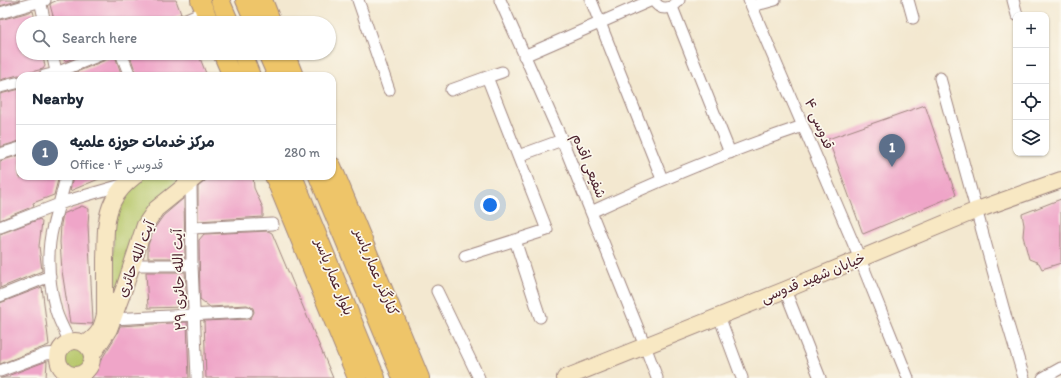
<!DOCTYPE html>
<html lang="en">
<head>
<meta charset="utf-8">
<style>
	body { margin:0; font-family:Itim,"Playpen Sans Arabic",sans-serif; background:#f6f6f7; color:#1f2937 }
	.controls { position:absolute; right:12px; top:12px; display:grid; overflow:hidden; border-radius:8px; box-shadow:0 1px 3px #0004 }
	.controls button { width:36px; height:36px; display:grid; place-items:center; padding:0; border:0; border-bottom:1px solid #e0e1e3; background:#fff; color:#1f2937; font:20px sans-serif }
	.you { position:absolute; left:490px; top:205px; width:14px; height:14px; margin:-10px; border:3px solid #fff; border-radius:50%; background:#1a73e8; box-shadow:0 0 0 6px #1a73e833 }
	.badge { display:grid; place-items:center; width:26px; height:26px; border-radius:50%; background:#ea580c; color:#fff; font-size:13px; font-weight:700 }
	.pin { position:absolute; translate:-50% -33px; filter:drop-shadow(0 1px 2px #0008) }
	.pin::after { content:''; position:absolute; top:21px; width:14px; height:12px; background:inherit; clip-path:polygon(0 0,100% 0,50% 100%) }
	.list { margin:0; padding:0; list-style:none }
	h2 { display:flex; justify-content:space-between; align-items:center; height:52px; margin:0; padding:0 16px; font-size:17px }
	h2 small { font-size:13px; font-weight:400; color:#747a83 }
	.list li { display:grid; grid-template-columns:26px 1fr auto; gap:12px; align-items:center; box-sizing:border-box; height:56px; padding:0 16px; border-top:1px solid #e0e1e3 }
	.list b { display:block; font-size:15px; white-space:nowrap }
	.list p { margin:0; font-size:13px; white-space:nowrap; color:#747a83 }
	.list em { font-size:13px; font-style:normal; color:#747a83 }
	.icon { flex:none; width:22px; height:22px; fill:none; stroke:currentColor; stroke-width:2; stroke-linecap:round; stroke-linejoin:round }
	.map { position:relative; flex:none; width:1061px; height:378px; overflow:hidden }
	.search { position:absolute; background:#fff; box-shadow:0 1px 3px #0004; left:16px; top:16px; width:320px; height:44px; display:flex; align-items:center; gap:10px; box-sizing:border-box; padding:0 14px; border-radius:22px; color:#747a83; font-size:15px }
	.panel { position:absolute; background:#fff; box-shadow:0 1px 3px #0004; left:16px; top:72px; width:320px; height:108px; border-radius:12px }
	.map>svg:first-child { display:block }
</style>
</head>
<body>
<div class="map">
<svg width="1061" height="378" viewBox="0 0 1061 378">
	<rect width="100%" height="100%" fill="#fbf7ec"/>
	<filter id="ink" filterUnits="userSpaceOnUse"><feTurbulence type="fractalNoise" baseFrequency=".025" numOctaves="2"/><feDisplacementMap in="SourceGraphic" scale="8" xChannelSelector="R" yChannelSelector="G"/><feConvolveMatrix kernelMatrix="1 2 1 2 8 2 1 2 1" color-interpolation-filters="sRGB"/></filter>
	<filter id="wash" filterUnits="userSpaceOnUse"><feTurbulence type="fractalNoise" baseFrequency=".012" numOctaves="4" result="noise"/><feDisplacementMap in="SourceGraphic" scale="16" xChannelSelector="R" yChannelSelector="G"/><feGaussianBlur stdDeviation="0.9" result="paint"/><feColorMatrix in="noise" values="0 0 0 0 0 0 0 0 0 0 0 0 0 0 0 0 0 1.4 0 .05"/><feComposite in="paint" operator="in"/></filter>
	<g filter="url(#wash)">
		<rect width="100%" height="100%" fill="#f3e8d0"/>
		<path fill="#b7c76a" stroke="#80734a" d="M147 176H189L162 197 111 310C111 293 112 275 112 258 113 225 113 192 147 176Z
			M62 357a13 13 0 1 1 26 0a13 13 0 1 1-26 0Z"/>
		<g id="blocks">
			<path fill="#efa5c8" d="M0 0H20L0 6Z
				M58 0H176L181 14 161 23H55L50 5 51 3Z
				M33 11 36 23H23V53H42L45 66 43 69 23 74V76L18 75 0 80V20Z
				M62 53H86L66 61 64 60Z
				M112 53H114L122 76H67L108 59 111 57Z
				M129 53H198L207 76H137Z
				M20 89V141L0 147V94Z
				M925 105 956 195 863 234 828 139Z
				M20 155V178L27 176H59L54 195 33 203 34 206 0 220V161Z
				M73 176H106L70 191Z
				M206 176H253L254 188 263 208V217L198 221V187L206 180Z
				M184 198 185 258H148V245L154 229 163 216Z
				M1061 199V263L1042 269 1039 263 1029 259 1023 236 1024 225 1022 214Z
				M82 206 89 209 88 225 93 321 92 324 70 323 62 271 60 242 61 224 63 214Z
				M40 219 42 222 39 246 42 271 0 288V234Z
				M268 231 272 233 333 378H206L204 321 248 319 251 318 254 312 253 308 247 305 210 307 200 299 199 240 204 234Z
				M146 272H185L187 307 148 308Z
				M42 287 49 345 0 364V303Z
				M187 322 189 378H90L117 334 120 326Z
				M47 361 46 378H0H2Z"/>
		</g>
	</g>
	<g filter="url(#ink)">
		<use href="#blocks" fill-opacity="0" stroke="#9e847e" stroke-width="1"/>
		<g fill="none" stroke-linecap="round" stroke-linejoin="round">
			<defs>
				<path id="street" d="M40 0 45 23
					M358 0 389 90
					M500 0 562 140 645 346 657 378
					M591 0 662 179
					M654 0C659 12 673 9 679 0
					M749 0 860 259 908 378
					M908 0 913 18
					M1013 0 1017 15
					M752 6 775 0
					M672 7 730 153
					M0 13 45 0
					M177 23 205 11
					M52 53 57 76
					M121 53 130 76
					M524 56 652 0
					M44 76 56 73 105 53
					M487 77 502 72
					M940 78 1006 318 1024 378
					M0 87 20 82
					M451 90 487 77 547 230 465 256
					M0 154 20 148
					M518 156 562 140
					M66 176C63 193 57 209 53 226 46 253 49 284 56 311 59 321 65 332 70 342
					M191 182 192 265 197 378
					M591 212C660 180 731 150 803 126
					M0 227 70 200 125 184
					M192 228 273 224
					M515 240 540 317
					M131 265H192
					M785 290 820 378
					M437 291 479 378
					M0 296 50 276
					M719 316 742 378
					M112 319 247 312
					M0 371 46 354 59 353
					M1043 378 1061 368"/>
				<path id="secondary" d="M58 358a17 17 0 1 1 34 0a17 17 0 1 1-34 0Z
					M85 344C98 336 102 329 105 314 105 295 105 277 105 259 106 240 104 219 113 201 118 191 126 183 135 176
					M92 355 109 329 125 286 145 225 156 209 197 176
					M565 378 785 290 977 210 1061 180"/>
				<path id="primary" d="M200 0 210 23
					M220 0 230 23
					M245 0 255 23
					M263 0 272 23
					M222 53 232 76
					M242 53 251 76
					M267 53 277 76
					M285 53 294 76
					M332 166 420 378
					M274 176 357 378
					M293 176 376 378
					M318 176 402 378"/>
			</defs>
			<use href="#street" stroke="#9e847e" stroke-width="13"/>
			<use href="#secondary" stroke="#9e847e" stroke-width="18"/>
			<use href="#primary" stroke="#9e847e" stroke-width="20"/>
			<use href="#street" stroke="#fff" stroke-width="11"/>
			<use href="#secondary" stroke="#f8e8c3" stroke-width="16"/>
			<use href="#primary" stroke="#eec569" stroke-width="18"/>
		</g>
	</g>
	<g text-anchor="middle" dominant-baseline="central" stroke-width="3.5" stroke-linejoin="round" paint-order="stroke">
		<g font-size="14" fill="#4a1f2b" stroke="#fbf7ec">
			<text transform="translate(819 124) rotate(67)">قدوسی ۴</text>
			<text transform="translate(589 166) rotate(68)">شفیعی اقدم</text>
			<text transform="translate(136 259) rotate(-69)">آیت الله حائری</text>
			<text transform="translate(376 272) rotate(67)">کنارگذر عمار یاسر</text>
			<text transform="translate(334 277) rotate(68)">بلوار عمار یاسر</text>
			<text transform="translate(813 278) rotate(-22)">خیابان شهید قدوسی</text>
			<text transform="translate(179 280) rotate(-92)">آیت الله حائری ۲۹</text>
		</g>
	</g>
</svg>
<div class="controls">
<button>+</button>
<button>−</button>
<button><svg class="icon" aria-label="locate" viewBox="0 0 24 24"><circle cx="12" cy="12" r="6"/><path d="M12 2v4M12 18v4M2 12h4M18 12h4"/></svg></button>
<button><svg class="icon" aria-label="layers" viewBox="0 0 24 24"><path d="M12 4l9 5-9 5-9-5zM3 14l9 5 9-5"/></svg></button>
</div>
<div class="you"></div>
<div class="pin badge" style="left:892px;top:167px;background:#5c6f8a">1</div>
<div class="search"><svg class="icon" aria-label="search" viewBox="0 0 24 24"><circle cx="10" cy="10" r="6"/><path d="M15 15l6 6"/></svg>Search here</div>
<section class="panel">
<h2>Nearby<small></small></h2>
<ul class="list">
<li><span class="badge" style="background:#5c6f8a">1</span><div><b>مرکز خدمات حوزه علمیه</b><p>Office · قدوسی ۴</p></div><em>280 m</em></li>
</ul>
</section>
</div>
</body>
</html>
